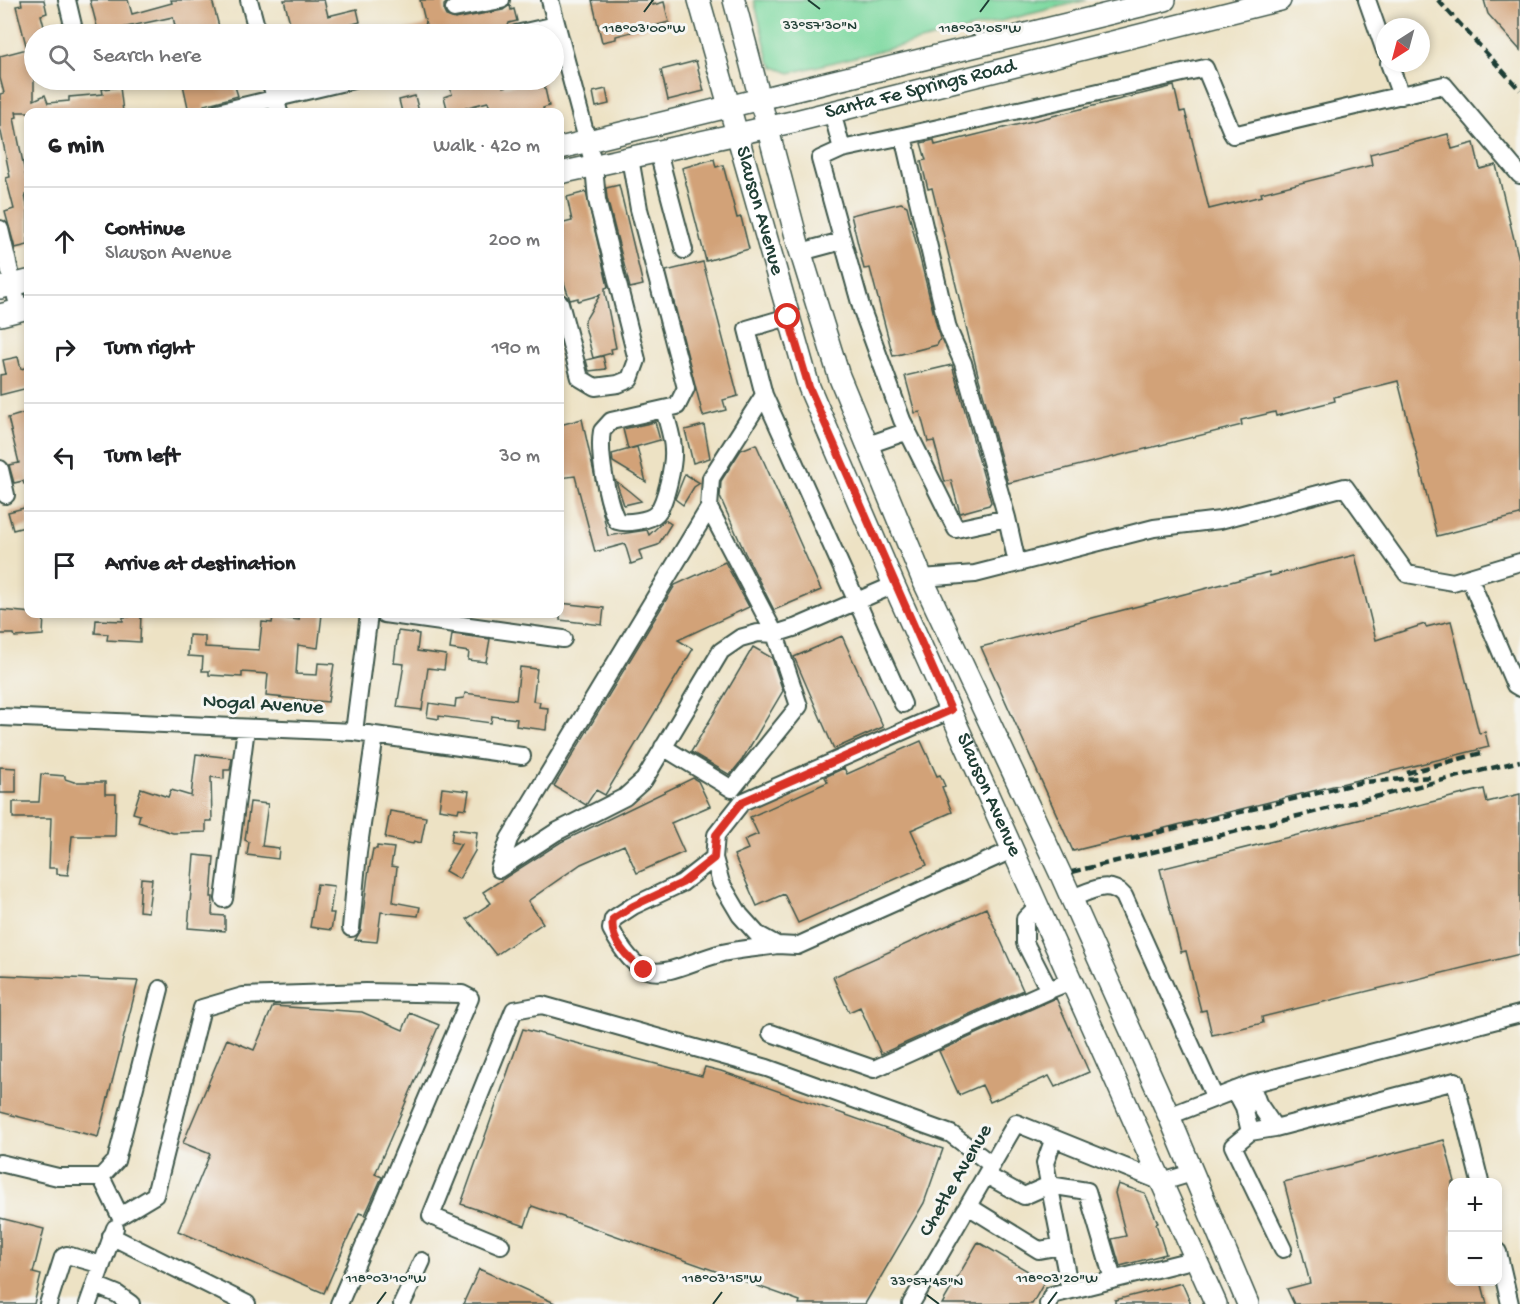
<!DOCTYPE html>
<html lang="en">
<head>
<meta charset="utf-8">
<style>
	body { margin:0; font-family:"Gochi Hand",sans-serif; background:#f2f2f2; color:#202124 }
	.controls { position:absolute; right:18px; bottom:18px; display:grid; overflow:hidden; border-radius:12px; box-shadow:0 3px 9px #0003 }
	.controls button { width:54px; height:54px; display:grid; place-items:center; padding:0; border:0; border-bottom:2px solid #e0e0e0; background:#fff; color:#202124; font:30px sans-serif }
	.compass { position:absolute; left:1376px; top:18px; width:54px; height:54px; border-radius:50%; background:#fff; box-shadow:0 3px 9px #0003; rotate:216deg }
	.stop { position:absolute; width:18px; height:18px; margin:-14px; border:4px solid #d93025; border-radius:50%; background:#fff }
	.stop.end { background:#d93025; border-color:#fff; box-shadow:0 2px 6px #0008 }
	.list { margin:0; padding:0; list-style:none }
	h2 { display:flex; justify-content:space-between; align-items:center; height:78px; margin:0; padding:0 24px; font-size:26px }
	h2 small { font-size:20px; font-weight:400; color:#757577 }
	.list li { display:grid; grid-template-columns:39px 1fr auto; gap:18px; align-items:center; box-sizing:border-box; height:108px; padding:0 24px; border-top:2px solid #e0e0e0 }
	.list b { display:block; font-size:22px; white-space:nowrap }
	.list p { margin:0; font-size:20px; white-space:nowrap; color:#757577 }
	.list em { font-size:20px; font-style:normal; color:#757577 }
	.icon { flex:none; width:33px; height:33px; fill:none; stroke:currentColor; stroke-width:2; stroke-linecap:round; stroke-linejoin:round }
	.map { position:relative; flex:none; width:1520px; height:1304px; overflow:hidden }
	.search { position:absolute; background:#fff; box-shadow:0 3px 9px #0003; left:24px; top:24px; width:540px; height:66px; display:flex; align-items:center; gap:15px; box-sizing:border-box; padding:0 21px; border-radius:33px; color:#757577; font-size:22px }
	.panel { position:absolute; background:#fff; box-shadow:0 3px 9px #0003; left:24px; top:108px; width:540px; height:510px; border-radius:12px }
	.map>svg:first-child { display:block }
</style>
</head>
<body>
<div class="map">
<svg width="1520" height="1304" viewBox="0 0 1520 1304">
	<rect width="100%" height="100%" fill="#f6f6f2"/>
	<filter id="ink" filterUnits="userSpaceOnUse"><feTurbulence type="fractalNoise" baseFrequency=".0167" numOctaves="2"/><feDisplacementMap in="SourceGraphic" scale="12" xChannelSelector="R" yChannelSelector="G"/><feConvolveMatrix kernelMatrix="1 2 1 2 8 2 1 2 1" color-interpolation-filters="sRGB"/></filter>
	<filter id="wash" filterUnits="userSpaceOnUse"><feTurbulence type="fractalNoise" baseFrequency=".008" numOctaves="4" result="noise"/><feDisplacementMap in="SourceGraphic" scale="24" xChannelSelector="R" yChannelSelector="G"/><feGaussianBlur stdDeviation="1.35" result="paint"/><feColorMatrix in="noise" values="0 0 0 0 0 0 0 0 0 0 0 0 0 0 0 0 0 1.4 0 .05"/><feComposite in="paint" operator="in"/></filter>
	<g filter="url(#wash)">
		<rect width="100%" height="100%" fill="#ede2c4"/>
		<path fill="#7ed9a0" stroke="#4e8b6a" stroke-width="1.5" d="M754 0H1087L790 73 774 67 769 60Z"/>
		<g id="blocks">
			<path fill="#d2a278" d="M21 0H44L47 13 41 15 46 34H34V100L45 95 48 103 69 101V97L103 94 102 89 120 87 123 112H16L17 117 14 118 28 188V194L25 195 28 210V245L15 248 5 212 14 209 6 178 10 177 0 127V94L4 93 0 78V56L27 49 16 6 22 5Z
				M90 0H128L132 14 172 3 171 0H212L221 34H202V32L188 34 187 29 176 31 173 17 117 29 118 34H99Z
				M284 0H324L328 16 357 9 360 22 339 28 341 34H293Z
				M420 0H449L444 5V12L446 16 455 19 503 10 510 5 511 10 514 9 517 21 509 23 506 32 497 34 496 29 474 34H404V30L426 25Z
				M592 0H652L653 5 664 2 669 22 616 36V39L602 42Z
				M1484 0H1520V50L1488 14Z
				M696 61 704 91 668 100 661 70Z
				M182 80H233L238 96 204 105 205 110 189 112Z
				M448 80H502L503 87 543 80 549 106 543 108 544 112H491L488 102 448 112 444 97 452 94Z
				M1174 86 1180 112 1185 111 1209 209 1262 196 1261 193 1372 165 1370 154 1448 134 1452 149 1474 143 1480 169 1496 165 1520 264V515L1437 536 1398 381 1334 397 1335 401 1276 416 1275 412 1241 420 1242 425 1008 483 979 379 932 188 928 189 921 161 926 160 921 143 934 140 935 145Z
				M606 89 609 104 596 107 593 92Z
				M415 96 419 112H402L399 100Z
				M714 159 716 167 723 165 737 218 741 217 749 249 706 261 682 168Z
				M619 185 643 285 630 288 607 198 606 188Z
				M586 192 608 287 605 288V293L616 348 611 349 612 353 593 358 584 322 600 295 578 301V298L570 300 560 271V224L572 221 567 197Z
				M901 203 907 206 940 339 937 345 893 356 870 268 864 269 863 265 851 215Z
				M703 262 738 396 723 400 726 410 703 416 666 271Z
				M603 356 606 369 589 371 586 360Z
				M18 357 21 369 28 367V388L0 395V375L6 374 3 360Z
				M952 365 991 502 989 505 960 513 951 480 945 482 934 441 928 442 920 412 915 413 905 376Z
				M28 412V484H24L23 481 14 483 9 465 19 463 8 418Z
				M582 419 608 536 647 530 649 535 665 520 671 524 658 545 639 551 642 560 631 564 625 544 595 552 575 476 560 478V425Z
				M655 422 660 440 628 449 623 429Z
				M704 425 710 458 693 463 685 430Z
				M756 444 821 590 774 610 745 553 720 497 721 481 741 450Z
				M637 447 646 482 613 462 612 454Z
				M685 474 700 483 694 487 683 505 675 499Z
				M616 481 629 491 641 501 624 505Z
				M28 507V526L13 530 8 512Z
				M1355 555 1376 640 1425 624 1426 627 1451 621 1479 733 1485 732 1489 747 1073 851 981 647 1269 572 1270 576Z
				M725 562 749 607 678 640 693 649 605 795 596 790 586 805 554 786 675 585Z
				M560 603 604 608 602 625 560 620Z
				M0 610 44 614 43 635 15 637 14 634H0Z
				M129 614H141L140 642 107 640 108 634 95 633 96 620 123 621V617H129Z
				M300 614H322L318 648 298 645 296 674 317 675 318 663 334 664 328 702 266 696 268 674 242 672V677L209 675V671H202L203 657 188 656 189 635 205 636V647L259 650 262 622 272 623 273 617 299 620Z
				M398 631 419 634 417 651 446 655 444 670 428 668 422 710 397 707 404 664 394 663Z
				M452 634 490 639 486 662 468 660 469 652 450 649Z
				M842 636 883 727 834 749 794 657Z
				M753 647 772 658 783 691 742 760 730 775 691 752Z
				M520 667 537 669 533 701 540 702 539 707 548 708 546 730 516 726 517 719 492 716 491 723 439 716V719L427 717 429 703 455 707 456 699 464 698 465 693 516 700Z
				M921 741 937 776 940 775 945 786 942 787 952 812 911 830 927 865 798 923 784 894 757 906 734 855 748 849 744 840 758 834 750 817 828 782 825 777 844 768 847 774Z
				M196 754 232 758 230 770H224V779L211 777 212 821H206V832L173 833 138 822 140 815 133 813 141 788 168 797 171 790 191 796Z
				M0 767 16 768V793H0Z
				M41 774 65 776V779L74 782H105V794H116L115 836H72L68 875 57 874V868H49L51 818H13V802H39Z
				M693 778 698 781 710 806 671 823 684 852 637 873 624 845 581 864 528 901 543 923 496 955 467 919 491 903 483 892 561 842Z
				M442 788 469 791 466 809 459 808 458 812 439 809Z
				M1484 789 1487 802 1520 794V954L1262 1017 1263 1023 1212 1035 1206 1010 1201 1011 1186 951 1181 952 1160 869Z
				M250 802 268 804 262 846 279 848 278 859 247 855 249 842 245 840Z
				M390 811 426 817 421 843 414 841 413 844 385 838Z
				M453 829 477 832 475 851 459 879 445 871 461 844 451 842Z
				M377 846 394 848 391 866 397 867 393 902 420 907 418 916 381 912 377 942 355 940 361 930 368 875 373 849H377Z
				M194 855 214 857 211 897H213L212 915 225 916V931L188 928Z
				M141 878 152 879 148 912 139 911Z
				M317 884 334 886 330 913H334L331 930 310 927Z
				M986 908 1023 990 881 1054 860 1007 849 1012 833 977Z
				M0 975 138 981 98 1137 0 1112Z
				M1056 998 1089 1072 1055 1087 1049 1076 990 1102 982 1085 959 1095 939 1051Z
				M273 1006 362 1012 403 1030 410 1013 439 1025 375 1174 382 1177 365 1215 359 1213 324 1293 178 1231 210 1154 183 1143 227 1039 254 1050Z
				M523 1029 702 1076 705 1067 721 1071 943 1149 924 1203 865 1304H799L800 1301 532 1206 525 1226 461 1204Z
				M1444 1140 1455 1182H1452V1281H1481L1487 1304H1294L1287 1289 1310 1283 1284 1182Z
				M1118 1184 1145 1193 1158 1223 1156 1224 1166 1254 1120 1266 1112 1239 1126 1236 1115 1193Z
				M0 1218 44 1229 33 1273 41 1275 34 1304H0Z
				M978 1242 1045 1281 1032 1304H942Z
				M479 1269 557 1304H463Z
				M1182 1283 1191 1304H1115V1300Z"/>
		</g>
	</g>
	<g filter="url(#ink)">
		<use href="#blocks" fill-opacity="0" stroke="#3e564a" stroke-width="1.5"/>
		<g fill="none" stroke-linecap="round" stroke-linejoin="round">
			<defs>
				<path id="minor" d="M67 0 75 34
					M249 0 258 34
					M550 0 594 166 597 200 637 360 630 379 618 384 595 387 580 378 560 303
					M1367 0 1385 51
					M454 9 501 0
					M516 34 556 25
					M1389 63 1401 96
					M270 80 279 112
					M218 112 353 80
					M832 112 842 149 820 159 862 310 902 420 956 529 1007 518 1017 563
					M903 136 1205 68 1233 135 1444 85 1520 175
					M842 149 903 136 948 329 963 363 1007 518
					M658 152 684 250
					M630 158 639 209 686 388 677 406 611 421 602 431C598 452 607 502 617 521 626 524 650 521 657 513 666 502 674 464 673 450 673 437 667 422 664 409
					M0 229 19 310
					M801 252 842 241
					M788 317 747 329 764 395 903 704
					M868 445 908 431
					M0 469 6 495
					M1469 577 1515 685 1520 688
					M922 578 975 574 1154 528 1220 520 1345 487 1407 574 1453 582 1520 562
					M384 614 563 639
					M951 710 742 802 716 835 714 858 721 883 740 915 757 934 777 945 797 946 1012 850
					M0 717 354 732 522 756
					M354 732 369 614
					M663 747 732 789 799 706 775 634 709 508 711 478 764 395
					M714 858 682 883 633 906 613 919 611 929C645 996 667 968 722 953 740 949 759 948 777 945
					M499 869 556 832 625 797 644 780 721 651 740 638 758 633 775 634 797 627 894 585
					M499 869 509 839 709 508
					M1072 898C1090 891 1109 879 1124 896L1215 1098
					M224 899 246 728
					M1038 906 1025 919V943L1049 990 1071 981
					M351 928 358 852 375 735
					M771 1033 874 1069 1049 990
					M1251 1084 1258 1103 1275 1128
					M1235 1090 1244 1107 1250 1132
					M1169 1116 1251 1084 1520 1014
					M1054 1138 1045 1163 1070 1290
					M0 1163 58 1177H101L120 1216
					M986 1175 1024 1196 1049 1185 1087 1191 1113 1279
					M101 1177 116 1161 160 989
					M968 1206 1039 1250 1061 1246
					M120 1216 155 1195 202 1008 243 996 366 992 462 994 470 998 339 1304
					M111 1236 247 1304
					M501 1245 431 1216 514 1010 542 1005 767 1068 951 1134 992 1165
					M1283 1249 1233 1146 1250 1132 1275 1128 1455 1081 1480 1182
					M1498 1252 1510 1304
					M95 1285 117 1294 131 1304
					M48 1304 63 1257 67 1255 102 1265
					M88 1304 115 1228
					M402 1304 422 1261
					M911 1304 1016 1123 1162 1182 1192 1173
					M1048 1304 1052 1295 1196 1259"/>
				<g id="major">
					<path id="s1" d="M699 0 809 387 894 585 1216 1304"/>
					<path d="M734 0 798 244 839 376 922 578 1061 875 1169 1116 1248 1304"/>
					<path d="M560 148 1165 0"/>
					<path id="s2" d="M560 173 792 122 1280 0"/>
					<path d="M0 288 28 281"/>
					<path d="M0 315 28 308"/>
				</g>
			</defs>
			<use href="#minor" stroke="#3e564a" stroke-width="20"/>
			<use href="#major" stroke="#3e564a" stroke-width="24"/>
			<use href="#minor" stroke="#fff" stroke-width="16"/>
			<use href="#major" stroke="#fff" stroke-width="21"/>
			<path stroke="#1f3d34" stroke-width="4.5" stroke-dasharray="9 4.5" stroke-linecap="butt" d="M1438 0 1520 90
				M1407 773 1485 752
				M1131 839 1362 782 1433 777
				M1072 872 1520 761"/>
		</g>
	</g>
	<g fill="none" stroke-linecap="round" stroke-linejoin="round" filter="url(#ink)">
		<path stroke="#d93025" stroke-width="8" d="M644 970C628 959 609 940 613 919L633 906 682 883 714 858 716 835 742 802 951 710 809 387 788 317"/>
	</g>
	<path fill="none" stroke="#1f3d34" stroke-width="2" d="M808 0 820 9M644 12 653 0M980 12 989 0M927 1295 939 1304M377 1304 386 1292M713 1304 722 1292M1048 1304 1057 1292"/>
	<g text-anchor="middle" dominant-baseline="central" stroke-width="6" stroke-linejoin="round" paint-order="stroke">
		<g font-size="21" fill="#1f3d34" stroke="#f6f6f2">
			<text stroke="none"><textPath href="#s2" startOffset="370">Santa Fe Springs Road</textPath></text>
			<text stroke="none"><textPath href="#s1" startOffset="219">Slauson Avenue</textPath></text>
			<text transform="translate(263 706) rotate(3)">Nogal Avenue</text>
			<text stroke="none"><textPath href="#s1" startOffset="848">Slauson Avenue</textPath></text>
			<text transform="translate(957 1181) rotate(-60)">Chetle Avenue</text>
		</g>
	</g>
	<g font-size="15" text-anchor="middle" fill="#1f3d34" stroke="#f6f6f2" stroke-width="6" stroke-linejoin="round" paint-order="stroke">
		<text x="820" y="29">33°57'30"N</text>
		<text x="980" y="32">118°03'05"W</text>
		<text x="644" y="32">118°03'00"W</text>
		<text x="386" y="1282">118°03'10"W</text>
		<text x="722" y="1282">118°03'15"W</text>
		<text x="1057" y="1282">118°03'20"W</text>
		<text x="927" y="1285">33°57'45"N</text>
	</g>
</svg>
<div class="controls">
<button>+</button>
<button>−</button>
</div>
<svg class="compass" viewBox="-18 -18 36 36"><path d="M0-13l5 13h-10z" fill="#e53935"/><path d="M0 13l5-13h-10z" fill="#757577"/></svg>
<div class="stop" style="left:788px;top:317px"></div>
<div class="stop end" style="left:644px;top:970px"></div>
<div class="search"><svg class="icon" aria-label="search" viewBox="0 0 24 24"><circle cx="10" cy="10" r="6"/><path d="M15 15l6 6"/></svg>Search here</div>
<section class="panel">
<h2>6 min<small>Walk · 420 m</small></h2>
<ul class="list">
<li><svg class="icon" aria-label="ahead" viewBox="0 0 24 24"><path d="M12 20V5M6 11l6-6 6 6"/></svg><div><b>Continue</b><p>Slauson Avenue</p></div><em>200 m</em></li>
<li><svg class="icon" aria-label="right" viewBox="0 0 24 24"><path d="M7 20v-9h11M14 6l5 5-5 5"/></svg><div><b>Turn right</b></div><em>190 m</em></li>
<li><svg class="icon" aria-label="left" viewBox="0 0 24 24"><path d="M17 20v-9H6M10 6l-5 5 5 5"/></svg><div><b>Turn left</b></div><em>30 m</em></li>
<li><svg class="icon" aria-label="arrive" viewBox="0 0 24 24"><path d="M6 21V4h12l-3 4 3 4H6"/></svg><div><b>Arrive at destination</b></div></li>
</ul>
</section>
</div>
</body>
</html>
